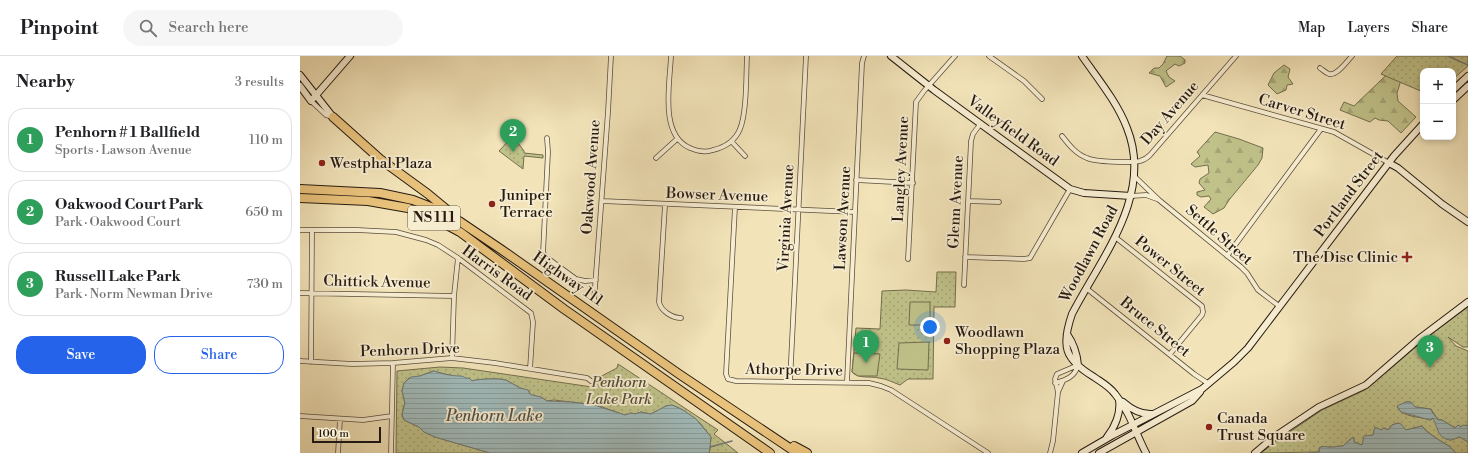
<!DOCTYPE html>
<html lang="en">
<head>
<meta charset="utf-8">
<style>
	body { margin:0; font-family:"Libre Bodoni",serif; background:#f6f6f6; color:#202124 }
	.controls { position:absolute; right:12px; top:12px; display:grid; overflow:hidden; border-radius:8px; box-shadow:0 2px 6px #0003 }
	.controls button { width:36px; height:36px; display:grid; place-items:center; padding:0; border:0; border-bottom:1px solid #e0e0e0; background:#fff; color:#202124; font:20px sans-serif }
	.scale { position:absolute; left:12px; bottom:10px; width:69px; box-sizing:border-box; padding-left:4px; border:2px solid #261b12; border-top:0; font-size:11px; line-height:14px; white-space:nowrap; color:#261b12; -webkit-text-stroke:3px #f7edd1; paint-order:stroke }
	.you { position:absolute; left:630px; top:271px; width:14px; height:14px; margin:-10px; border:3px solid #fff; border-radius:50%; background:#1a73e8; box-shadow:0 0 0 6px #1a73e833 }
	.badge { display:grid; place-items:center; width:26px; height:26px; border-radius:50%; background:#2563eb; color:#fff; font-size:13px; font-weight:700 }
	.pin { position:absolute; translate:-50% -33px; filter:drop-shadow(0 1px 2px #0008) }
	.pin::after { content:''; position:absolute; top:21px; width:14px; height:12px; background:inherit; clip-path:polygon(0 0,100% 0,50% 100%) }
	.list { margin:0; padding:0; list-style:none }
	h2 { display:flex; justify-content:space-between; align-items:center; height:52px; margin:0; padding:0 16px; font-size:17px }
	h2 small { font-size:13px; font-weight:400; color:#757577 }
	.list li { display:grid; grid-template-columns:26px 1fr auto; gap:12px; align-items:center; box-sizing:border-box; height:64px; margin:0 8px 8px; padding:0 8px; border:1px solid #e0e0e0; border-radius:16px }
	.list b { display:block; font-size:15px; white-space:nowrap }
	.list p { margin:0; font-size:13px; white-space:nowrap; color:#757577 }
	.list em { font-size:13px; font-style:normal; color:#757577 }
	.actions { display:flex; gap:8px; padding:12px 16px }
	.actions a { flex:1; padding:9px 0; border:1px solid #2563eb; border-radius:16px; text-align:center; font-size:14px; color:#2563eb }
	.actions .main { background:#2563eb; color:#fff }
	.icon { flex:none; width:22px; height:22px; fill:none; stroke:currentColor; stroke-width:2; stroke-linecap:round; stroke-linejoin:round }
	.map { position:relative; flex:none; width:1168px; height:397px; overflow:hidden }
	header { display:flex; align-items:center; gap:24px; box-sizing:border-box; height:56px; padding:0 20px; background:#fff; border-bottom:1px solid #e0e0e0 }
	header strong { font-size:19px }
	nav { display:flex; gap:22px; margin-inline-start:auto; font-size:14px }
	.search { width:280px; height:36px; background:#f6f6f6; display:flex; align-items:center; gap:10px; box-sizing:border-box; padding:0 14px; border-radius:22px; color:#757577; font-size:15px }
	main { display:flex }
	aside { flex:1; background:#fff }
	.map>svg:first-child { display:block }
</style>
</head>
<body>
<header>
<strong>Pinpoint</strong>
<div class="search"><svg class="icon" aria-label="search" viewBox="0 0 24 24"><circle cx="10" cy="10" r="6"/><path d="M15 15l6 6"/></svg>Search here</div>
<nav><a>Map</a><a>Layers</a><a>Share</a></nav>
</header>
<main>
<aside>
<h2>Nearby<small>3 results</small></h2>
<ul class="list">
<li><span class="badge" style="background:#2e9e5b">1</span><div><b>Penhorn # 1 Ballfield</b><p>Sports · Lawson Avenue</p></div><em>110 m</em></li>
<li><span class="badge" style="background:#2e9e5b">2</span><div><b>Oakwood Court Park</b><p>Park · Oakwood Court</p></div><em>650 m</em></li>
<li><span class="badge" style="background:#2e9e5b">3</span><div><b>Russell Lake Park</b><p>Park · Norm Newman Drive</p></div><em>730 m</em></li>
</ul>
<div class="actions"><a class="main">Save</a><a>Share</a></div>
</aside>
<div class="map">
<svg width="1168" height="397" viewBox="0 0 1168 397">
	<defs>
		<pattern id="forest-firs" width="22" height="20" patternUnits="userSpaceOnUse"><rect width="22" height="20" fill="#c0c28a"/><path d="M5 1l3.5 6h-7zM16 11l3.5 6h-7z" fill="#a5a676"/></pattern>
		<pattern id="park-dots" width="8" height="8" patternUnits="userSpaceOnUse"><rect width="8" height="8" fill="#c0c28a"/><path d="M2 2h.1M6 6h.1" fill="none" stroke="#a5a676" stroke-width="1.8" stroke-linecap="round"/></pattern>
		<pattern id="water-rules" width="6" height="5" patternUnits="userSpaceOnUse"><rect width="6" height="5" fill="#a1bbbb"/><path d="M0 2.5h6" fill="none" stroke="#8aa0a0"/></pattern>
	</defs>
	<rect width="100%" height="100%" fill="#f2e3b8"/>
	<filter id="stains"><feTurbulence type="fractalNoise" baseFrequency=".005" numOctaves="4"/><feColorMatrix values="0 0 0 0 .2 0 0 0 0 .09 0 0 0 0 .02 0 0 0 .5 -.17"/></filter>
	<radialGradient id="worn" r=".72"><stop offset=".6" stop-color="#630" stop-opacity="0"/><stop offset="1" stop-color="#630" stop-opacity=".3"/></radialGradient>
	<path fill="url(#forest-firs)" stroke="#736e4e" d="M867 0H880L885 4V7L879 10 875 8 866 15 869 21 875 25 866 31 860 20 849 17 854 12H859L863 8Z
		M1102 4 1101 24 1097 37 1098 45 1116 61 1101 77 1088 65 1079 64 1075 62 1070 66 1040 54 1044 46 1054 50Z
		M984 9 990 13 988 21 993 28 987 29 986 34 977 38 968 29 974 17Z
		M915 76 939 83 963 92 962 102 958 109 929 144 924 152 913 158 904 151 911 143 909 140 901 141 897 139V136L905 134 899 127 900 123 909 117 908 109 895 111 891 108 900 100 897 96Z"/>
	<path fill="url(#park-dots)" stroke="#736e4e" d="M1097 0H1168V10L1153 23V15H1123V36L1081 18Z
		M213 80 224 95V97L243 99V102L224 100 223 113 199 95Z
		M637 216H656L655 251H634L633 323H608L600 329C592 326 587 323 579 322 570 320 558 323 552 316L556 272 580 273 582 235 606 234 636 236Z
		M1168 251V291H1163L1148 281 1156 290 1168 295V370L1166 369 1161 371 1158 369 1155 372 1142 364H1138L1131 353 1115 351 1110 346H1106L1097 351C1104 362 1119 360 1130 364L1134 362 1144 382 1150 384 1160 381 1168 386V397H1156C1153 395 1152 392 1149 390 1142 386 1126 376 1122 370L1106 374 1098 367 1092 369 1088 374 1084 372 1081 374 1075 372 1073 379C1058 383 1068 381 1062 389L1054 386V382L1053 381 1043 390C1039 390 1036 391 1033 391 1027 392 1025 389 1019 392L1020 395 1017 396 961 397 978 384 1022 354 1065 334 1130 279Z
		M318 308 418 374 414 378 438 397H409L410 392 411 381 400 367 383 354 377 351 372 349 366 350 351 358 341 356 335 358 331 357 325 359 296 349 254 344 247 345 241 341 233 340 230 338 229 335 220 332 206 324H204C201 322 176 323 172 325L170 323H166L161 320 157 321 133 315 120 320 109 322 104 327 102 335 105 347 103 353 102 360 104 364 108 366 119 371 124 376 135 381 190 397H96L97 315 140 311 163 312 292 331 295 328 296 323 317 312Z"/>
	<path fill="#c0c28a" stroke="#736e4e" d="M610 246H630V269H609Z
		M629 286 628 314 597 313 599 287Z
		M554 297 580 298 577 320H558L552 316Z"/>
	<path fill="url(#water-rules)" stroke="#707b77" d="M134 315C142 318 152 320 160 320 164 320 165 323 169 322L172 325C176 323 201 322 204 324H206L220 332 228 334 230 338 232 339 241 341 247 345 271 346 294 349 325 359 331 357 335 358 341 356 351 358 366 350 372 349 383 354 396 363 411 381 410 392 409 397H190L135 381 124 376 119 371 104 364 102 358 105 347 102 335 104 327 111 321 120 320Z
		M1106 346H1111L1115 351 1130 353 1138 364H1142L1155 372 1158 369 1161 371 1163 369 1168 370V386L1160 381C1156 381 1155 384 1151 384 1137 383 1138 371 1133 362L1130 364 1101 356 1097 350Z
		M1098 367 1101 368 1106 374 1122 370C1125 376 1142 386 1149 390 1152 392 1153 395 1156 397H1008L1019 396 1020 395 1019 392C1025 389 1027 392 1033 391 1036 391 1039 390 1043 390L1053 381 1054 382V386L1062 389 1064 380 1073 379 1075 371 1081 374 1084 372 1088 374 1092 369Z"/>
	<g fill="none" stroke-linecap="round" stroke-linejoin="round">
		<path stroke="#707b77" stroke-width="1.5" d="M1148 0 1168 9
			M410 391 432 385"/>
		<defs>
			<path id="street" d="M371 0C370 27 359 79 390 92 397 95 405 97 413 94 426 91 435 85 440 73 447 56 446 19 447 0
				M689 0 724 25 742 43
				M1020 12C1023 14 1026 17 1029 18 1037 20 1047 5 1052 0
				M902 39 1034 76 1089 107
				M11 45 26 59 33 61
				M762 80C769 89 776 98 787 102 795 106 831 107 840 105 844 104 847 102 850 99L936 0
				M247 82 248 96 243 197 246 201 276 223 285 225 296 224
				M432 86 445 100
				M356 102 377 83
				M834 120 859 144 941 211 947 217 958 234 979 250
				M556 124 613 127
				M831 140 846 139 857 143
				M302 145 555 156
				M668 145 699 146
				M365 149 359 246C361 255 372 262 381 262
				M435 151 426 318 428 323 436 325 569 327 581 330 591 334 688 397
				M0 174H57L96 176 126 184 138 189 158 202 231 257 233 266 230 313
				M815 181 902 250 903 256 902 259 870 298
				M927 200 1021 73
				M665 201 724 203 730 202 770 133
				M608 203 616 46 624 35 655 0
				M664 229 671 85 673 78 681 67
				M786 232 894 318 909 328
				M0 237 154 240
				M294 245 308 56 311 0
				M152 302 154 240 158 202
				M0 305 52 308 93 307 152 302 195 307 287 322 291 325
				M11 306 12 174
				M490 326 506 0
				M547 326 562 7 564 0
				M755 327C766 324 775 321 778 309
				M758 336 763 325
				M0 360 63 364 92 360
				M38 397 40 363
				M91 397 93 307
				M750 397 753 385 758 336 755 323 757 318 778 309"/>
			<path id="secondary" d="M591 0 634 34 770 133 784 137 831 140
				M782 0C798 23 817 46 827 72 854 139 801 202 772 258 761 290 764 303 794 321 801 326 809 330 815 338 830 356 835 376 846 397
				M0 19 33 61
				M0 30 11 45 50 0
				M1153 34 1168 20
				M1153 44 1168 30
				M1089 107 1098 112 1142 148 1168 166
				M767 278C774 288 777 298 778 309
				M823 346C831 353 842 359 853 358
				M807 381C815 371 821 357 819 344
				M782 397 813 379 902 333 934 306 948 292 1094 100 1123 68
				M799 397 892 345 900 336
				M955 397 974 381 1019 351 1066 329 1119 283 1168 246"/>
			<path id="highway" d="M33 61 80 103 128 138 151 157
				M0 133 80 137 113 144 141 155 159 165 202 194 379 318 497 397
				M0 142 68 145 108 152 130 160 160 176 264 253 470 397
				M494 390 507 397"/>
		</defs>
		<use href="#street" stroke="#594d3c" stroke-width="5.5"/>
		<use href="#secondary" stroke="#261b12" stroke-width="8"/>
		<use href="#highway" stroke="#261b12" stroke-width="10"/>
		<use href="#street" stroke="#f7edd1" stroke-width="4"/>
		<use href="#secondary" stroke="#f7edd1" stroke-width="6"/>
		<use href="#highway" stroke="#e9c27c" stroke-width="8"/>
	</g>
	<g fill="#8f2418" stroke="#f7edd1" stroke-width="1.5">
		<circle cx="22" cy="107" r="4"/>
		<circle cx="192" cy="148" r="4"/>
		<path d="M1105 195h4v4h4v4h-4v4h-4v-4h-4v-4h4z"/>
		<circle cx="647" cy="285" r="4"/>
		<circle cx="909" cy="371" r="4"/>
	</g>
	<g text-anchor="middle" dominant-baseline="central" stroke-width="3.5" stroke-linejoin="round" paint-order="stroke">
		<rect fill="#f7edd1" stroke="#655a4b" stroke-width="1" x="108" y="150" width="52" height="24" rx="3"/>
		<g font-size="14" font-weight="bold" fill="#261b12">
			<text x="134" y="162">NS 111</text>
		</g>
		<g font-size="15" fill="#261b12" stroke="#f7edd1">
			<text transform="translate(1002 56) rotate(17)">Carver Street</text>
			<text transform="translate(870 57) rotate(-49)">Day Avenue</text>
			<text transform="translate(713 75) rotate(36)">Valleyfield Road</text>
			<text transform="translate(601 113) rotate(-87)">Langley Avenue</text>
			<text transform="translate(291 121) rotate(-86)">Oakwood Avenue</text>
			<text transform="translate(1049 138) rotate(-53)">Portland Street</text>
			<text transform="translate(417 139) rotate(2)">Bowser Avenue</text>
			<text transform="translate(656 146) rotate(-87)">Glenn Avenue</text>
			<text transform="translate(486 162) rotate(-87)">Virginia Avenue</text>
			<text transform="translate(543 162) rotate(-87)">Lawson Avenue</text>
			<text transform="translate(919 179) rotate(41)">Settle Street</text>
			<text transform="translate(789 198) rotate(-62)">Woodlawn Road</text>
			<text transform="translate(870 210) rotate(39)">Power Street</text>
			<text transform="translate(197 217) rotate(36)">Harris Road</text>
			<text transform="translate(268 223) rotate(35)">Highway 111</text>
			<text transform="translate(77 226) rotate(1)">Chittick Avenue</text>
			<text transform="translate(855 271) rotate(39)">Bruce Street</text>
			<text transform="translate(110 294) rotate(-2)">Penhorn Drive</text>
			<text transform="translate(494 314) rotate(1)">Athorpe Drive</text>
		</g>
		<g font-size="15" fill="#261b12" stroke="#f7edd1" text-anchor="start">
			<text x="30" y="107">Westphal Plaza</text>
			<text x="200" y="139">Juniper<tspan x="200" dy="17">Terrace</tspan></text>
			<text x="1098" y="201" text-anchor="end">The Disc Clinic</text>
			<text x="655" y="276">Woodlawn<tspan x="655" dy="17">Shopping Plaza</tspan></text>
			<text x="917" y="362">Canada<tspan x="917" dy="17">Trust Square</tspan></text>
		</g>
		<g font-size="15" font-style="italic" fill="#544d36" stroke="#f7edd1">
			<text x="319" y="326">Penhorn<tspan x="319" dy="17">Lake Park</tspan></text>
		</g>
		<g font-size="16" font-style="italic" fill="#51534d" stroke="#f7edd1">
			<text x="194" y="360">Penhorn Lake</text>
		</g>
	</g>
	<rect width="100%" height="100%" filter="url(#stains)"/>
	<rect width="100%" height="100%" fill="url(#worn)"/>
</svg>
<div class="controls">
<button>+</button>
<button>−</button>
</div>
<div class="scale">100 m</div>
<div class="you"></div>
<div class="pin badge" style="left:566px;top:307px;background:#2e9e5b">1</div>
<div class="pin badge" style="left:213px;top:96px;background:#2e9e5b">2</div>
<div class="pin badge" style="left:1130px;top:312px;background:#2e9e5b">3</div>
</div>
</main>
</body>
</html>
